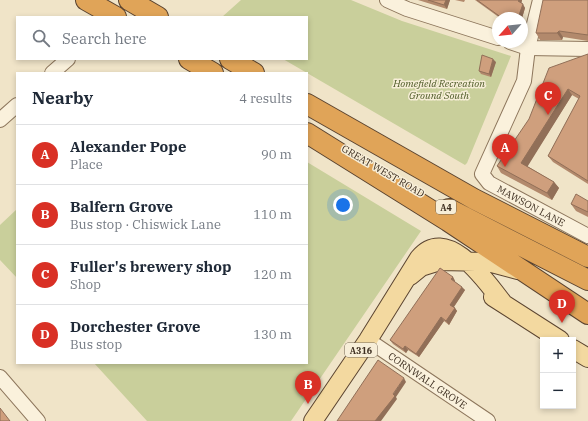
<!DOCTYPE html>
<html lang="en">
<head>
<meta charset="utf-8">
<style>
	body { margin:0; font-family:"IBM Plex Serif",serif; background:#f6f6f7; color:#1f2937 }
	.controls { position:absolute; right:12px; bottom:12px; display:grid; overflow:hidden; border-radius:0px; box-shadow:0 2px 6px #0003 }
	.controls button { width:36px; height:36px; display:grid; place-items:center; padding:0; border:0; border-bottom:1px solid #e0e1e3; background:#fff; color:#1f2937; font:20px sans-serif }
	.compass { position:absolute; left:492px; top:12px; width:36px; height:36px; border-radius:50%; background:#fff; box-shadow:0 2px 6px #0003; rotate:243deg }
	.you { position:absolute; left:343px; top:205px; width:14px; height:14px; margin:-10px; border:3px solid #fff; border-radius:50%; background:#1a73e8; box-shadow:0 0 0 6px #1a73e833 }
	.badge { display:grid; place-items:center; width:26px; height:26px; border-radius:50%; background:#d93025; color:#fff; font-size:13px; font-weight:700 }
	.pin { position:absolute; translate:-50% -33px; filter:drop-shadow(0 1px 2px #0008) }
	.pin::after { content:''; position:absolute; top:21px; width:14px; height:12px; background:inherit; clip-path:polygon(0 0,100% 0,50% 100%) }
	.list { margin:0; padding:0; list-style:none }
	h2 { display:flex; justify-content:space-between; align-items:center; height:52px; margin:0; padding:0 16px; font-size:17px }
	h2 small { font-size:13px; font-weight:400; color:#747a83 }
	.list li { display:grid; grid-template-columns:26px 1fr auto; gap:12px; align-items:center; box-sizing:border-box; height:60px; padding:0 16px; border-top:1px solid #e0e1e3 }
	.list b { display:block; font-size:15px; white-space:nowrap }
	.list p { margin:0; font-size:13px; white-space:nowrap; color:#747a83 }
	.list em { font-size:13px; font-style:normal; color:#747a83 }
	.icon { flex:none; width:22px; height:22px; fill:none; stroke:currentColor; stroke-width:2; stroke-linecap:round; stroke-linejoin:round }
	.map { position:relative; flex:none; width:588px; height:421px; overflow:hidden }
	.search { position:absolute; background:#fff; box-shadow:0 2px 6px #0003; left:16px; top:16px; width:292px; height:44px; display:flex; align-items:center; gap:10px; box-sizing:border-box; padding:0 14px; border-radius:0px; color:#747a83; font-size:15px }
	.panel { position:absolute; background:#fff; box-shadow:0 2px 6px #0003; left:16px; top:72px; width:292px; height:292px; border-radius:0px }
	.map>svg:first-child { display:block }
</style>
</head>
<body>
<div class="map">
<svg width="588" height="421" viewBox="0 0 588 421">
	<rect width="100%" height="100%" fill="#f0e4c8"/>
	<path fill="#c9cf9b" d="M241 0H351L402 21 511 56 467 163 465 165 283 59H307V17H222Z
		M307 162 421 231 291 421H147L94 363H307Z
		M17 209V278L0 260V225Z"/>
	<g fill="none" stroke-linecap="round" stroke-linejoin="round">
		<defs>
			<g id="minor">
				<path d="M387 0 407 9 498 38"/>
				<path id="s1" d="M540 0 528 48 524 81 482 174 489 183 588 236"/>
				<path d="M510 42 528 48 588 49"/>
				<path d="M52 73 68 59"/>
				<path d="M0 120 17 105"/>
				<path id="s2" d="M368 340 488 421"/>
				<path d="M0 377 38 421"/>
			</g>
			<path id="major" d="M410 276 421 267 440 261 488 262 518 270
				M493 297 560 340
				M573 349 588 358
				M313 421 368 340 419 258C447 224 486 281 503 303"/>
			<path id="highway" d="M86 0 116 17
				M129 0 158 17
				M189 59 213 73
				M230 59 254 73
				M307 104 474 199 588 257
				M307 133 448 221 588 314
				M449 209 588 280"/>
		</defs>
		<use href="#minor" stroke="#8d765c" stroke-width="16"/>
		<use href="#major" stroke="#5b4430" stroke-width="20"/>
		<use href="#highway" stroke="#5b4430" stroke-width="22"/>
		<use href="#minor" stroke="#faf1dc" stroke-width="14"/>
		<use href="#major" stroke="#f3d9a0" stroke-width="18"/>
		<use href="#highway" stroke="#e0a458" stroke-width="20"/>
	</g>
	<path fill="#b2896c" d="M418 0H450L447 9Z
		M455 0H465L464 2Z
		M475 0H522L521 3 525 8 522 18H500Z
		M588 0V41L563 37 562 40H540L536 33Z
		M588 54V184L553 162 548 156 579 99 572 95 527 166 554 182 559 188 552 200 501 173 497 166Z
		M496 62 491 77 481 74 479 71Z
		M588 201V217L576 211 571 204Z
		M453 277 455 281V282L465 290 454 307 457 311 449 325 444 321 419 357 408 350 406 353 393 344 390 340Z"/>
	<path fill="#916f58" d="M446 0H450L447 9 444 5Z
		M519 0H522L521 5 518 1Z
		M523 4 525 8 522 18H518Z
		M559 31 563 37 562 40 557 33Z
		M493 59 496 62 491 77 489 74Z
		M568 89 572 95 526 169 521 163Z
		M554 182 559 188 552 200 547 193Z
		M453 277 455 281 454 283 451 279Z
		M462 287 465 290 453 308 450 305Z
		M455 308 457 311 449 325 446 321Z
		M441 317 444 321 419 357 416 354Z
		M405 346 408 350 406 353 403 349Z
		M404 378 406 382 396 397 397 399 381 421H375Z"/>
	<path fill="#cf9f7d" stroke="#916f58" d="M428 0H446L444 5Z
		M477 0H519L518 1 523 4 518 18H502Z
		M543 0H588V35L559 31 557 33H536Z
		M588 54V181L548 156 580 96 568 89 521 163 554 182 547 193 497 166 529 119 549 68Z
		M482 55 493 59 489 74 479 71Z
		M576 194 588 201V212L571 204Z
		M440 268 453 277 451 279 462 287 450 305 455 308 446 321 441 317 416 354 405 346 403 349 390 340Z
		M378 360 404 378 393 394 395 396 375 421H337Z
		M0 408 10 421H0Z"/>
	<g text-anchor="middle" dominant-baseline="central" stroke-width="3" stroke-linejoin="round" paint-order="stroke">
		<g fill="#f7eed8" stroke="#756857" stroke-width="1">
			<rect x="436" y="200" width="20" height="14" rx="3"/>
			<rect x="345" y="343" width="32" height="14" rx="3"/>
		</g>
		<g font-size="9" font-weight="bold" fill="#3d2e20">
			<text x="446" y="207">A4</text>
			<text x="361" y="350">A316</text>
		</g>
		<g font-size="10" font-style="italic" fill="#4d5a26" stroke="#f7eed8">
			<text x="439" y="83">Homefield Recreation<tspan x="439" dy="12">Ground South</tspan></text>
		</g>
		<g font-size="10" fill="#3d2e20" stroke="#f7eed8">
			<text transform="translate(383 171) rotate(30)">GREAT WEST ROAD</text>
			<text stroke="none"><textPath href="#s1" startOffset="244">MAWSON LANE</textPath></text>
			<text stroke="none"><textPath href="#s2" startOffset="72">CORNWALL GROVE</textPath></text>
		</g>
	</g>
</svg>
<div class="controls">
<button>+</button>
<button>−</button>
</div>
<svg class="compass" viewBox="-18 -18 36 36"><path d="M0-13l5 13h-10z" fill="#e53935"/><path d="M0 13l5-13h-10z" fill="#747a83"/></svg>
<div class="you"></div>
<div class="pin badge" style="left:505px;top:167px">A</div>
<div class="pin badge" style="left:308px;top:404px">B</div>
<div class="pin badge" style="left:548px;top:115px">C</div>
<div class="pin badge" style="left:562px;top:323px">D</div>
<div class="search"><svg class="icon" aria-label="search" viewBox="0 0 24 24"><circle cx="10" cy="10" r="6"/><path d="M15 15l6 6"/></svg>Search here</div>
<section class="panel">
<h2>Nearby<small>4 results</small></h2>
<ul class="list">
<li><span class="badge">A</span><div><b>Alexander Pope</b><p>Place</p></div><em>90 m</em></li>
<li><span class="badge">B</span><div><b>Balfern Grove</b><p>Bus stop · Chiswick Lane</p></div><em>110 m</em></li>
<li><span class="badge">C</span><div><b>Fuller's brewery shop</b><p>Shop</p></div><em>120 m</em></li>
<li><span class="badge">D</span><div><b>Dorchester Grove</b><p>Bus stop</p></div><em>130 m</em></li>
</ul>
</section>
</div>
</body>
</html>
